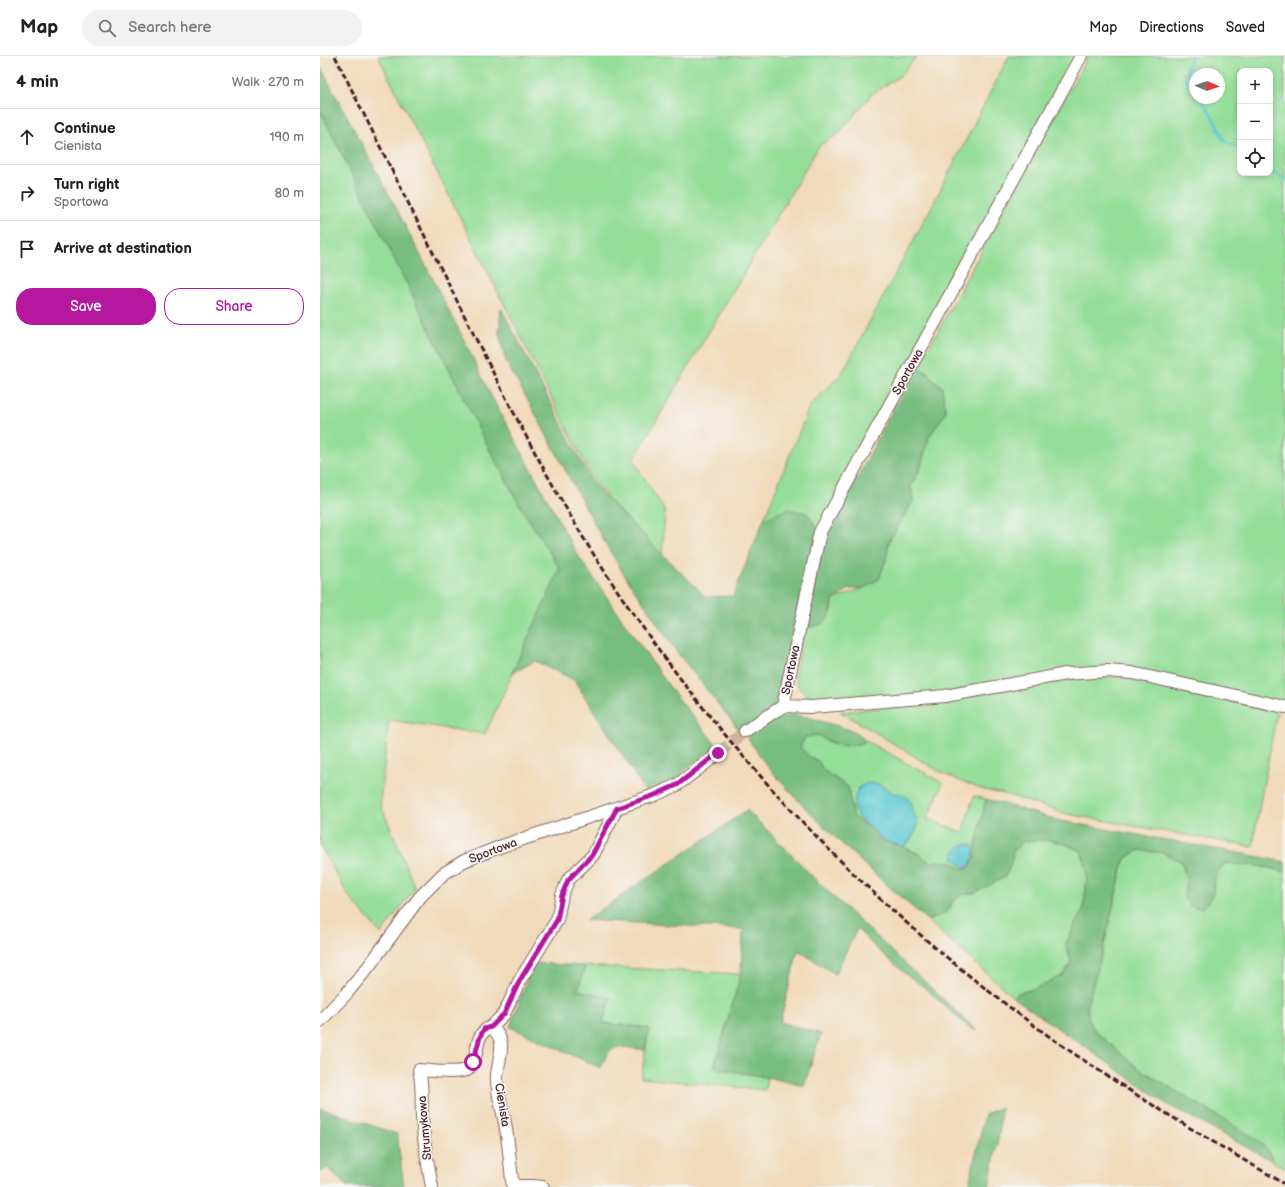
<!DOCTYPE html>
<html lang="en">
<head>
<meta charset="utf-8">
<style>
	body { margin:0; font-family:"Balsamiq Sans",sans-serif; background:#f2f2f2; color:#202124 }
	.controls { position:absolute; right:12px; top:12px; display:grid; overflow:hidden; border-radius:8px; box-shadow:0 2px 6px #0003 }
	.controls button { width:36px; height:36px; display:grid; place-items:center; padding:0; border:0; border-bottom:1px solid #e0e0e0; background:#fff; color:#202124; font:20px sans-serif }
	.compass { position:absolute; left:869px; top:12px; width:36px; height:36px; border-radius:50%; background:#fff; box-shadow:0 2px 6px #0003; rotate:92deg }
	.stop { position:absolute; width:12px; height:12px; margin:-9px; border:3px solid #b5179e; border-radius:50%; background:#fff }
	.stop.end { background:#b5179e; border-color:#fff; box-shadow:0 1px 4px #0008 }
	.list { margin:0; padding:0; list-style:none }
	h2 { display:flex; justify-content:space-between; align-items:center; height:52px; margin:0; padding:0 16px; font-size:17px }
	h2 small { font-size:13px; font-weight:400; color:#757577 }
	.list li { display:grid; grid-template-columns:26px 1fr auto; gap:12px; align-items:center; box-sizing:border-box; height:56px; padding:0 16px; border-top:1px solid #e0e0e0 }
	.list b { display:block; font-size:15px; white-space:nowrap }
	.list p { margin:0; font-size:13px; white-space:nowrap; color:#757577 }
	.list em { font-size:13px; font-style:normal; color:#757577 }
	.actions { display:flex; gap:8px; padding:12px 16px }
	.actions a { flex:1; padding:9px 0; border:1px solid #b5179e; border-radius:16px; text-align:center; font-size:14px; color:#b5179e }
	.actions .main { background:#b5179e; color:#fff }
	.icon { flex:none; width:22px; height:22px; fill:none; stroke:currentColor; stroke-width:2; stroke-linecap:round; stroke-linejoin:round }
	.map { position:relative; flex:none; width:965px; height:1131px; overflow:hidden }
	header { display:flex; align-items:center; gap:24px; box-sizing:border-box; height:56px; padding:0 20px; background:#fff; border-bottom:1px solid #e0e0e0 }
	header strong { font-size:19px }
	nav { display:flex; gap:22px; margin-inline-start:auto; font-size:14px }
	.search { width:280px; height:36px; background:#f2f2f2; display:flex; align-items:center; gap:10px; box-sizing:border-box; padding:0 14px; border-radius:22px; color:#757577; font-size:15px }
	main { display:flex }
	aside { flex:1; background:#fff }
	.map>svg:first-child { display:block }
</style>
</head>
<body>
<header>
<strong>Map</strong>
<div class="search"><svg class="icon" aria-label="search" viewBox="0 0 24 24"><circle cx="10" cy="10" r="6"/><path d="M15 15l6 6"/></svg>Search here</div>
<nav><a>Map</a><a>Directions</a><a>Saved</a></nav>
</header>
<main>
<aside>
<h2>4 min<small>Walk · 270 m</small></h2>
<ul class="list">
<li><svg class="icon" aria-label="ahead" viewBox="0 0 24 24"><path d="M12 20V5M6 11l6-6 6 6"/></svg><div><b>Continue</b><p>Cienista</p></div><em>190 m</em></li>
<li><svg class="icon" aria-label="right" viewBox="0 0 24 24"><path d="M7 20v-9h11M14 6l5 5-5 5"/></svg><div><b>Turn right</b><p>Sportowa</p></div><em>80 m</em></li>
<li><svg class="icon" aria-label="arrive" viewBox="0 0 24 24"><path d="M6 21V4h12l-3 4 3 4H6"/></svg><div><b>Arrive at destination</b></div></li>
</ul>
<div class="actions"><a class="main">Save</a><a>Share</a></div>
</aside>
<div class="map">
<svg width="965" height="1131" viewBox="0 0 965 1131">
	<rect width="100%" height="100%" fill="#f6f6f2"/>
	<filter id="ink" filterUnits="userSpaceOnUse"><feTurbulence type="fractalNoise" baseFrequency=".025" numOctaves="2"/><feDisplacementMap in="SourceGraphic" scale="8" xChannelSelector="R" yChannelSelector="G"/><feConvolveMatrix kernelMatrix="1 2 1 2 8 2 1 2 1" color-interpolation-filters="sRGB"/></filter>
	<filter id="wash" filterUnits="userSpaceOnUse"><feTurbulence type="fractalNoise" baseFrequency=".012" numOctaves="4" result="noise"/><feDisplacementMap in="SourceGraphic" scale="16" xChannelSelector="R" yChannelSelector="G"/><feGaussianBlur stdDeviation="0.9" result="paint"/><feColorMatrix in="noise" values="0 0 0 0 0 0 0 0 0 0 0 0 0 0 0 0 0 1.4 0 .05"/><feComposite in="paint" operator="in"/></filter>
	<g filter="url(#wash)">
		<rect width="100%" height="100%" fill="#f1daba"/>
		<path fill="#95de98" stroke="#707e62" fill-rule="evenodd" d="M58 0H597L580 20 552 38 518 78 499 90 313 404 345 455 342 498 288 443 273 423Z
			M689 0H757L500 476 444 463 490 349 521 319 613 148Z
			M768 0H965V647L797 612 621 637 504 649 485 638 478 630 475 620 485 570 493 571 512 556 513 544 544 532 559 523 566 504 569 485 593 445 591 429 600 413 609 381 626 356 622 331 612 323 608 316 597 313ZM920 15H950V117H920ZM875 18H899V42H875Z
			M0 54 172 398 240 513 165 678 69 664 60 747 95 832 61 878 27 838 0 789Z
			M798 621 847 630 957 656 936 769 933 791 747 758 688 739 664 734 638 724 620 716 535 664 520 656 606 647 756 622Z
			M498 679 511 687 538 689 546 685 623 727 607 763 642 776 654 740 666 743 656 789 655 802 649 812 643 813 620 805 610 807 599 798 577 788 563 784 552 774 532 760 528 731 503 714 498 705 488 700 480 691 485 681Z
			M727 784 743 787 761 795 767 814 766 833 763 855 755 868 747 888 751 907 743 919 714 933 698 937 693 941 607 864 619 860 628 855 633 845 642 839 656 836 685 821 691 808 693 795 704 785Z
			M819 794 844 797 862 806 866 824 864 840 870 850 882 852C897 840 891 835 896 820 897 815 902 810 906 807L945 811 965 816V1112L952 1105 951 1099 936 1083 818 1012 775 975 769 965 767 949 782 897 804 804Z
			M265 910 421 918 394 1012 447 1021 445 1034 321 1022 329 972 283 967 258 934Z"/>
		<path fill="#78bd80" stroke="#616e56" d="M0 10 74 148 144 284 169 336 257 498 319 588 354 637 396 689 352 725 326 736 254 624 215 605 192 617 240 513 199 448 162 379 0 54Z
			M181 252 271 424 282 438 342 498 386 541 413 540 444 463 468 453 487 457 500 476 463 650 422 678 353 591 300 512 275 469 209 346 186 306 179 277Z
			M597 313 608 316 612 323 622 331 626 356 609 381 600 413 591 429 593 445 569 485 566 504 559 523 544 532 529 533 513 544C511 562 506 572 485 570L504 486 576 348Z
			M475 659 491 662 534 675 546 685C526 694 516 690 498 679L485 681 480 691 488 700 498 705 503 714 528 731 533 760 552 774 563 784 577 788 599 798 610 807C625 804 631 805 643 813L649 812 655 802 656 789 666 743 741 765 940 801 965 806V816L945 811 906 807C902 810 897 815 896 820 891 835 897 840 882 852L870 850 864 839 866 824 862 806 844 797 818 794 804 804 782 897 767 949 769 965 775 975 818 1012 936 1083C943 1089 951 1094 952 1105L847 1048 693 941 698 937 714 933 743 919 751 907 746 888 755 868 763 855 766 833 767 814 761 795 743 787 727 784 704 785 693 795 691 808 685 821 656 836 642 839 633 845 628 855 619 860 607 864C552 816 497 768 449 712 441 702 434 691 426 680L447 666 459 662Z
			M427 754 498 826 657 975 650 972 605 932 586 918 557 893 537 873 515 918 478 894 460 966 501 978 484 1030 447 1021 394 1012 421 918 423 873 266 864Z
			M213 907 265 910 258 934 291 942 283 967 329 972 325 994C315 993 296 987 288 997 285 1001 283 1007 281 1012L190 971Z
			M681 1051 679 1078 669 1131H648L665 1059Z
			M0 1052 77 1078 84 1131H28L7 1112 0 1116Z"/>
		<path fill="#5cc9d2" stroke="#53747e" d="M548 727 559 728 573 737 582 738 587 741 592 748 591 751 598 767 596 775 591 783 584 791 563 784 538 761 534 751 535 741 539 731Z
			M650 788 653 790C655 798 653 805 648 811H644L634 803C633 797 636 793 641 789Z"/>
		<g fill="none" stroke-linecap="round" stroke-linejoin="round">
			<path stroke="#5cc9d2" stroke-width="3" d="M871 0 865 21 875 35
				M880 42 893 61 904 84 920 93
				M950 113 965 124"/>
		</g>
	</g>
	<g filter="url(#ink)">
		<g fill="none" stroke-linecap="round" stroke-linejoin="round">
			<path stroke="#d0b59d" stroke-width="12" stroke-dasharray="12 6" stroke-linecap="butt" d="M399 697 425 675"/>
			<defs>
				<path id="minor" d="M463 650 500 476 761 0
					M425 675 463 650 492 651 625 640 746 618 787 615 812 617 965 651
					M0 965 27 937 49 910 100 841 123 818 144 805 182 790 335 739 357 729 399 697
					M171 971 184 958 200 924 237 864 242 839 248 824 273 799 297 752
					M193 1130H212L223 1131
					M112 1131C108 1108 103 1084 102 1060 101 1044 103 1029 99 1014 115 1015 131 1018 147 1014 149 1012 151 1009 153 1006 159 993 155 977 171 971 188 984 179 1000 177 1019 176 1035 182 1051 185 1067 189 1088 190 1110 193 1131"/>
			</defs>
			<use href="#minor" stroke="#84605d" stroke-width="14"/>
			<use href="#minor" stroke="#fff" stroke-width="12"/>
			<path stroke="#4a1f2b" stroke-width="3" stroke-dasharray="6 3" stroke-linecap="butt" d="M15 0C54 79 94 158 133 237 176 323 219 409 269 491 378 664 517 819 679 943 769 1013 867 1071 965 1128"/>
		</g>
	</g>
	<g fill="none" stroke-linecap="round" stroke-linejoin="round" filter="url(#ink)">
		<path stroke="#b5179e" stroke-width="5" d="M153 1006 160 981 164 973 171 971 184 958 200 924 237 864 242 839 248 824 272 799 297 752 335 739 357 729 398 697"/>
	</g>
	<g text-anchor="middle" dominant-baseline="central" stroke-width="3.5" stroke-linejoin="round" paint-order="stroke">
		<g font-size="12" fill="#4a1f2b" stroke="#f6f6f2">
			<text transform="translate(588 316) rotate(-61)">Sportowa</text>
			<text transform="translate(471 614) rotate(-78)">Sportowa</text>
			<text transform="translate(173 795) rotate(-21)">Sportowa</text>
			<text transform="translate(182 1049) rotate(81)">Cienista</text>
			<text transform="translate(105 1072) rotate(-95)">Strumykowa</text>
		</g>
	</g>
</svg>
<div class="controls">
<button>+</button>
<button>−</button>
<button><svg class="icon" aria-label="locate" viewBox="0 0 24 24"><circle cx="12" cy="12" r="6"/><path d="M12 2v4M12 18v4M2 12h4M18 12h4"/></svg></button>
</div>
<svg class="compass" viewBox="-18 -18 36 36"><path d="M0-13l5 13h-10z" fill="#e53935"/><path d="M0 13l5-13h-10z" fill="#757577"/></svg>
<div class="stop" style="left:153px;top:1006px"></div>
<div class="stop end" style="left:398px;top:697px"></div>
</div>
</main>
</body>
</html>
